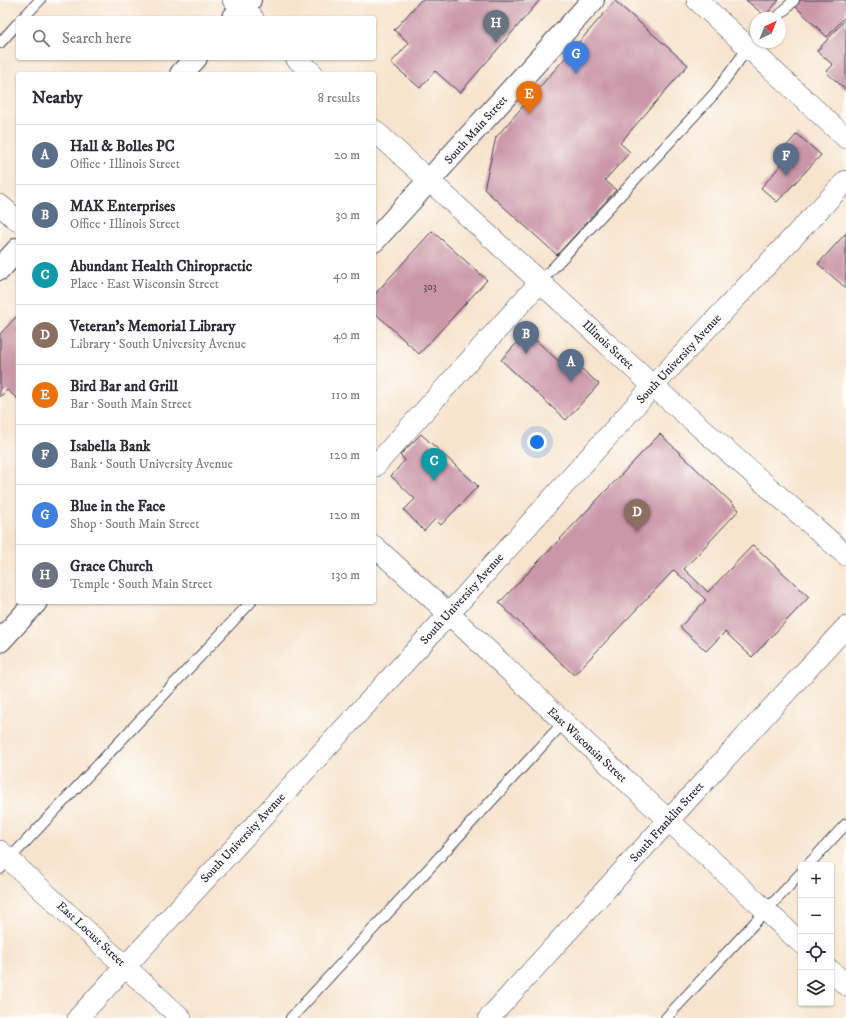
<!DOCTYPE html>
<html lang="en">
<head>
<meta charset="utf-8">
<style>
	body { margin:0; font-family:"IM FELL DW Pica",serif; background:#f2f2f3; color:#2b2b33 }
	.controls { position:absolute; right:12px; bottom:12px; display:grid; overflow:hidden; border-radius:4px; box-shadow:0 1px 3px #0004 }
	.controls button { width:36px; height:36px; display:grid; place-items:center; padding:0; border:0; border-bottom:1px solid #e1e1e2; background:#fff; color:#2b2b33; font:20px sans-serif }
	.compass { position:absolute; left:750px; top:12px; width:36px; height:36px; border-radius:50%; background:#fff; box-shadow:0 1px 3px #0004; rotate:43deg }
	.you { position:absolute; left:537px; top:442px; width:14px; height:14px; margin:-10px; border:3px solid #fff; border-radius:50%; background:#1a73e8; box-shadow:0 0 0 6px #1a73e833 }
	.badge { display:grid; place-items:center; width:26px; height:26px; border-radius:50%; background:#d93025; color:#fff; font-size:13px; font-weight:700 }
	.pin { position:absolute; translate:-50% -33px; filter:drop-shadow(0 1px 2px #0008) }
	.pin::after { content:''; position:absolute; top:21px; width:14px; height:12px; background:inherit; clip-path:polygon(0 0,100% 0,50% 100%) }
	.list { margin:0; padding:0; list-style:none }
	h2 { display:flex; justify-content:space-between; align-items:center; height:52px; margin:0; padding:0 16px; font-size:17px }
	h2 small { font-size:13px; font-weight:400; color:#7c7c81 }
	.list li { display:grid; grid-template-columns:26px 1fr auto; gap:12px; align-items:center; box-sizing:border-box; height:60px; padding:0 16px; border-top:1px solid #e1e1e2 }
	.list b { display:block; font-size:15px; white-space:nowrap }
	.list p { margin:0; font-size:13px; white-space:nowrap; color:#7c7c81 }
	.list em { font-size:13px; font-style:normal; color:#7c7c81 }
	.icon { flex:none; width:22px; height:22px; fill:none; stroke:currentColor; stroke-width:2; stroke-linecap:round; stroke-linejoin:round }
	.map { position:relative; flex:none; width:846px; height:1018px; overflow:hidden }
	.search { position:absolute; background:#fff; box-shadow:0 1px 3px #0004; left:16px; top:16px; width:360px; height:44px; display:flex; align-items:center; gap:10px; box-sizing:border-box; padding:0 14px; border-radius:4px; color:#7c7c81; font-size:15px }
	.panel { position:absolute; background:#fff; box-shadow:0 1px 3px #0004; left:16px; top:72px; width:360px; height:532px; border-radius:4px }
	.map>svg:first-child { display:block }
</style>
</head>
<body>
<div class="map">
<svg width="846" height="1018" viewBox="0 0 846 1018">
	<rect width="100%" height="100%" fill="#fdfcf7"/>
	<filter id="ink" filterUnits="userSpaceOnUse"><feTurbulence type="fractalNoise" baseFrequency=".025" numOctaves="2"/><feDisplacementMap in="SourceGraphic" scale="8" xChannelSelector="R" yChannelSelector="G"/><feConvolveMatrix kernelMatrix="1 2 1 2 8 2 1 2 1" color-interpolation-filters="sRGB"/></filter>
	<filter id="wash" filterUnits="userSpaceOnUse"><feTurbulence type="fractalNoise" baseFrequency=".012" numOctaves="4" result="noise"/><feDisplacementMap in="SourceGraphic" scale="16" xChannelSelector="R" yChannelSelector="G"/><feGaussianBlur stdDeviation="0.9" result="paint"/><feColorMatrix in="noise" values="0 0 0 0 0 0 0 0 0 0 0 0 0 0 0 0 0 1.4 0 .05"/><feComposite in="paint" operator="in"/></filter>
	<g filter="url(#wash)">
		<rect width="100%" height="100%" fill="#f7e4ce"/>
		<g id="blocks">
			<path fill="#ca96a8" d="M421 0H540L460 93 435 71 420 88 391 63 409 43 394 30Z
				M746 0H779L765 16Z
				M795 0H846V16L827 37 792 3Z
				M615 1 688 65 620 143 630 152 605 180 616 190 557 255 484 189 496 137Z
				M846 19V90L826 72 833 65 817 51Z
				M797 134 821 155 777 202 761 188 781 165 775 159Z
				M432 231 487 280 419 354 374 312V295Z
				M846 233V288L818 264Z
				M18 315V399L7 390 0 397V334Z
				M527 332 567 369 574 362 599 384 566 420 501 360Z
				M421 434 478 486 441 525 435 519 424 531 404 510 415 499 391 476 405 460 400 455Z
				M660 434 739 510 684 569 708 592 753 545 809 597 752 657 725 632 706 651 680 627 706 600 674 570 574 675 499 603Z"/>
		</g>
	</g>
	<g filter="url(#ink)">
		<use href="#blocks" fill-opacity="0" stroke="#423f51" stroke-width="1"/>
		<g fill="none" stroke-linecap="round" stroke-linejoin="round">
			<defs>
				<path id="service" d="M23 18 40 0
					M777 18 794 0
					M0 43 18 23
					M540 282 715 93 748 48 756 40
					M808 865 846 824
					M0 869 251 602
					M291 1018 564 722
					M666 1018 801 873"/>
				<path id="minor" d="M233 0 253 18
					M697 0 846 138
					M296 58 313 74
					M374 130 653 386 846 555
					M0 205 18 221
					M374 467 540 282
					M374 546 448 613 653 806 801 943
					M0 851 181 1018
					M831 971 846 985
					M78 1018 429 636 653 386 846 181
					M489 1018 689 798 846 627"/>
				<path id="tertiary" d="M233 18 250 0
					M181 74 196 58
					M374 241 593 0
					M0 269 18 249
					M0 641 36 602"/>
			</defs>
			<use href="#service" stroke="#423f51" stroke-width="12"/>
			<use href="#minor" stroke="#423f51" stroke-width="22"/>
			<use href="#tertiary" stroke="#423f51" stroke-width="24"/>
			<use href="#service" stroke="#fff" stroke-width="10"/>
			<use href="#minor" stroke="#fff" stroke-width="21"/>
			<use href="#tertiary" stroke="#fff" stroke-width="22"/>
		</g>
	</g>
	<g text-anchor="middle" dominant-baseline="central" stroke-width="3.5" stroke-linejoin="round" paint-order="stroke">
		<g font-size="10" fill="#4c3f56">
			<text x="430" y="287">303</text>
		</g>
		<g font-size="12" fill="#22223b" stroke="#fdfcf7">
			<text transform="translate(476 130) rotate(-48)">South Main Street</text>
			<text transform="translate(608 345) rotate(43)">Illinois Street</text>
			<text transform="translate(679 359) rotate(-47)">South University Avenue</text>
			<text transform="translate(462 599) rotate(-48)">South University Avenue</text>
			<text transform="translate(587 745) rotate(43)">East Wisconsin Street</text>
			<text transform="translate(667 822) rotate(-48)">South Franklin Street</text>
			<text transform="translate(243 838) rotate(-47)">South University Avenue</text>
			<text transform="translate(91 934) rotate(43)">East Locust Street</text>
		</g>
	</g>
</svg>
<div class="controls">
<button>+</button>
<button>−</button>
<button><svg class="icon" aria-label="locate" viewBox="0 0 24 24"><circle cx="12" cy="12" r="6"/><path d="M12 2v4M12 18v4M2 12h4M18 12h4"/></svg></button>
<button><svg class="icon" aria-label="layers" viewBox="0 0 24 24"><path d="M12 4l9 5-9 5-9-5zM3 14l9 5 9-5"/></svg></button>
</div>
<svg class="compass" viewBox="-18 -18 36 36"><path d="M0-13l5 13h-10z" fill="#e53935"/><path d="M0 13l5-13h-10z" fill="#7c7c81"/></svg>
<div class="you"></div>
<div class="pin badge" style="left:571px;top:382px;background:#5c6f8a">A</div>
<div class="pin badge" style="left:526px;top:354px;background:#5c6f8a">B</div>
<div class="pin badge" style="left:434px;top:481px;background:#0f9aa8">C</div>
<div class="pin badge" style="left:637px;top:532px;background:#8d6e63">D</div>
<div class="pin badge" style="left:529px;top:114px;background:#e8710a">E</div>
<div class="pin badge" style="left:786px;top:176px;background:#5c6f8a">F</div>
<div class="pin badge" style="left:576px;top:74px;background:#3f7fe0">G</div>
<div class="pin badge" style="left:496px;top:43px;background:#6b7280">H</div>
<div class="search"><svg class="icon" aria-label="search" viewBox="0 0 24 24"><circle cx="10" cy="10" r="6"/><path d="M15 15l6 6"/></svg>Search here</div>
<section class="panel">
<h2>Nearby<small>8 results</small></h2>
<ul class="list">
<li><span class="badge" style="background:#5c6f8a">A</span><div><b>Hall &amp; Bolles PC</b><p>Office · Illinois Street</p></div><em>20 m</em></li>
<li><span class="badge" style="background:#5c6f8a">B</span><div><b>MAK Enterprises</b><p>Office · Illinois Street</p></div><em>30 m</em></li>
<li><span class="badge" style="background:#0f9aa8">C</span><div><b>Abundant Health Chiropractic</b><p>Place · East Wisconsin Street</p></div><em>40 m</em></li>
<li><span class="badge" style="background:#8d6e63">D</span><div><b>Veteran's Memorial Library</b><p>Library · South University Avenue</p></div><em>40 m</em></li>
<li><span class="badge" style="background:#e8710a">E</span><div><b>Bird Bar and Grill</b><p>Bar · South Main Street</p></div><em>110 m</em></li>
<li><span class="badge" style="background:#5c6f8a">F</span><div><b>Isabella Bank</b><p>Bank · South University Avenue</p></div><em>120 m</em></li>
<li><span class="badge" style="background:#3f7fe0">G</span><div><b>Blue in the Face</b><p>Shop · South Main Street</p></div><em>120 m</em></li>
<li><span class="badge" style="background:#6b7280">H</span><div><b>Grace Church</b><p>Temple · South Main Street</p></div><em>130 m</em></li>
</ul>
</section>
</div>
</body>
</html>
